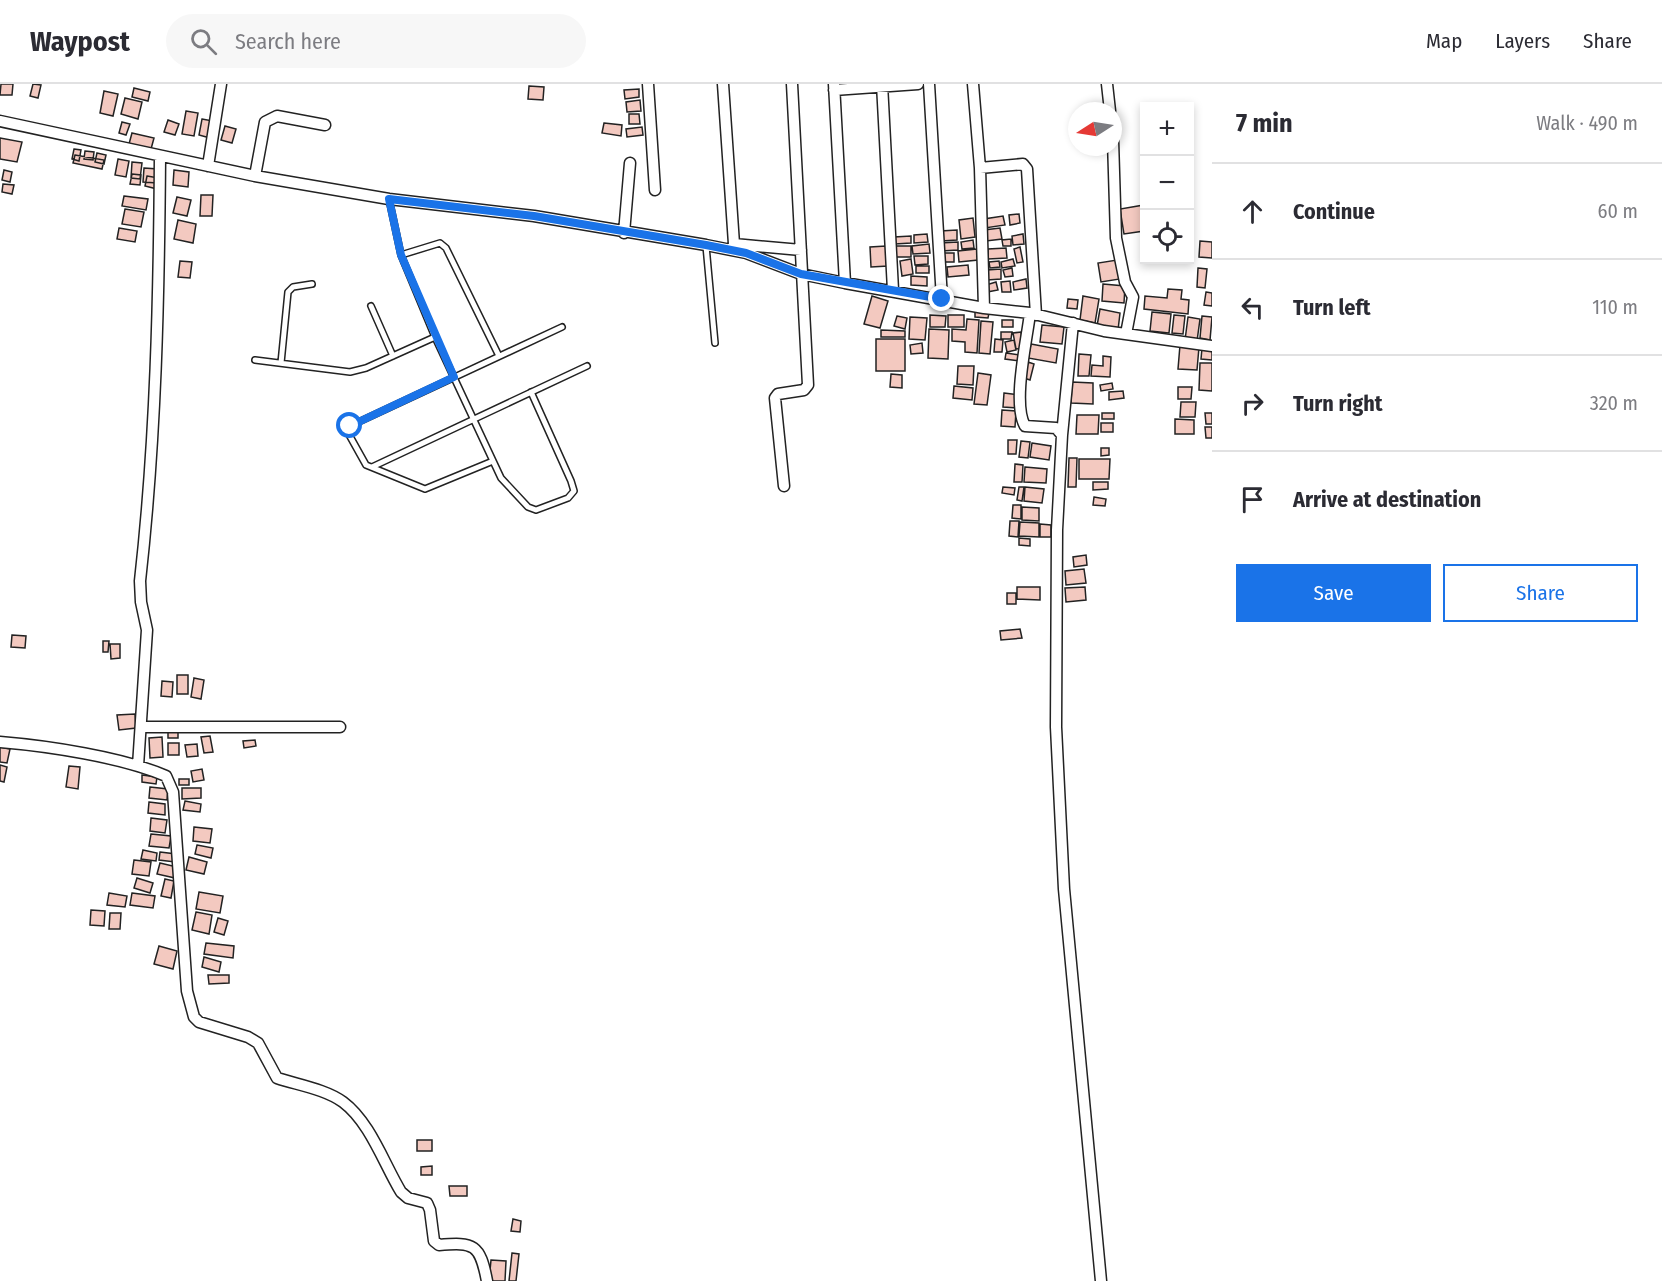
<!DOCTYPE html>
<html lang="en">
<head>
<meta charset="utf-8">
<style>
	body { margin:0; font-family:"Fira Sans Condensed",sans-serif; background:#f7f7f7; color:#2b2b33 }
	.controls { position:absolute; right:18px; top:18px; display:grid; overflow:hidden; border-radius:0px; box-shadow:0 3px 9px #0003 }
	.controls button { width:54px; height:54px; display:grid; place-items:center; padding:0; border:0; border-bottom:2px solid #e1e1e2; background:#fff; color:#2b2b33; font:30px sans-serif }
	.compass { position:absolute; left:1068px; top:18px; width:54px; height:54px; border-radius:50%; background:#fff; box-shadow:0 3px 9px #0003; rotate:258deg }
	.stop { position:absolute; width:18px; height:18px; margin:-14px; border:4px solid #1a73e8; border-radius:50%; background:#fff }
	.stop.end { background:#1a73e8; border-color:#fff; box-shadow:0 2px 6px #0008 }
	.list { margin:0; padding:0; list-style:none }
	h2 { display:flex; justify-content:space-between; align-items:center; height:78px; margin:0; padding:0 24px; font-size:26px }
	h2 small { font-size:20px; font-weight:400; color:#7c7c81 }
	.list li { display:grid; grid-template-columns:39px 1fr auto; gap:18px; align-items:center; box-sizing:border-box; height:96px; padding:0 24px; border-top:2px solid #e1e1e2 }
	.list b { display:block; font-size:22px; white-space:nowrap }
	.list em { font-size:20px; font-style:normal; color:#7c7c81 }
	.actions { display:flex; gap:12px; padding:18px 24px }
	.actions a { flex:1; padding:14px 0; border:2px solid #1a73e8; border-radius:0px; text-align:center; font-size:21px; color:#1a73e8 }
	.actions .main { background:#1a73e8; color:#fff }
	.icon { flex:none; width:33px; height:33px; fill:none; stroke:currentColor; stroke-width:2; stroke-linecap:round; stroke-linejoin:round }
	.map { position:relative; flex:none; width:1212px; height:1197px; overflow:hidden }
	header { display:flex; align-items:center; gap:36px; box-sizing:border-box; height:84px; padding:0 30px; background:#fff; border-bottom:2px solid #e1e1e2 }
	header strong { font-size:28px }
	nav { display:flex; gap:33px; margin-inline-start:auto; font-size:21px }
	.search { width:420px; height:54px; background:#f7f7f7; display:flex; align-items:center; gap:15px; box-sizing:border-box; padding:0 21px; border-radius:33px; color:#7c7c81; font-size:22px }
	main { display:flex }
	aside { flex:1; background:#fff }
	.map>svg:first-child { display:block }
</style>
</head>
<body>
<header>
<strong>Waypost</strong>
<div class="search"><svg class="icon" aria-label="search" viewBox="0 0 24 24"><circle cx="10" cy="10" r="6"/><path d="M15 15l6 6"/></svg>Search here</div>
<nav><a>Map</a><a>Layers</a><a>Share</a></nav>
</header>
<main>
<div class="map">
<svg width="1212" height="1197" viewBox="0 0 1212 1197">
	<rect width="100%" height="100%" fill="#fff"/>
	<path fill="#f3c9c0" stroke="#222" stroke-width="1.5" d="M1 0H13L12 11H0Z
		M33 0 41 1 38 14 30 12Z
		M529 2 544 3 543 16 528 15Z
		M134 4 150 8 148 17 132 13Z
		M639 5V13L625 15 624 6Z
		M104 7 118 10 113 32 100 29Z
		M125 14 142 18 138 35 121 30Z
		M640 16 641 27 627 28 626 18Z
		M186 27 198 29 194 52 182 50Z
		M629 30H639L640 40H629Z
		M202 35 213 37 210 54 199 51Z
		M168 36 179 40 175 51 164 48Z
		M122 38 130 40 126 51 119 49Z
		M604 39 622 41 621 52 602 49Z
		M225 42 236 45 232 59 221 56Z
		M642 43 643 51 627 53 626 45Z
		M132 49 154 54 151 65 129 60Z
		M0 54 22 58 17 78 0 75Z
		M74 65 81 66 79 77 72 75Z
		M85 67 94 68 93 76 84 75Z
		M97 69 106 71 104 80 95 78Z
		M75 71 104 76 102 85 73 79Z
		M118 75 129 77 126 93 115 91Z
		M132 78 142 79 140 95 131 94Z
		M144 84 158 85 157 99 143 98Z
		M4 86 12 88 10 98 2 96Z
		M174 86 189 88 188 103 173 101Z
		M132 90 141 91 140 101 130 100Z
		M147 92 159 94 157 105 145 102Z
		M3 100 14 101 12 110 2 108Z
		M201 111H213L212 132H200Z
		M124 112 148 115 146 126 122 122Z
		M177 113 191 116 187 132 173 129Z
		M1144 121V147L1124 150 1120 125Z
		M125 125 144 128 141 143 122 140Z
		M1019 130 1020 139 1010 141 1009 131Z
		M1003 132 1005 141 985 144 984 135Z
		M973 134 975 153 961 155 959 136Z
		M178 136 196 140 193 159 174 155Z
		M119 144 137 147 135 158 117 155Z
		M1000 144 1002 155 986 157 984 146Z
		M957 146V156L941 157 940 147Z
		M927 150 928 158 914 159V151Z
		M1023 150 1024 160 1013 161 1012 152Z
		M911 152V159L895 160 894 153Z
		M1011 155V162H1003L1002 156Z
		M973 156 974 164 962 165 961 158Z
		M1200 157 1212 158V174L1199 173Z
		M958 158V166L941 167 940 159Z
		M929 160 930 169 913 170 912 162Z
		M886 162 888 182 871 183 870 163Z
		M894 162H911V173H894Z
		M1020 163 1023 178 1017 179 1014 165Z
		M1006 164 1007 174 988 175V165Z
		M977 165 978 176 959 178 958 167Z
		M942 169H954V178H943Z
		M914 172H928V180L915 181Z
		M911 175 913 190 902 192 900 177Z
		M1013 175 1015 182 1002 184 1001 178Z
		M1117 176 1120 195 1101 198 1098 179Z
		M180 177 192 178 190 194 178 193Z
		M999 177 1000 183 990 184 989 178Z
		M968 181 969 191 948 193 947 183Z
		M916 182H929V189H916Z
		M1012 184 1013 192 1005 193 1003 186Z
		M1198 184 1207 185 1205 204 1197 203Z
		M1001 185V195L987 196V186Z
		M911 192 927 193V202L911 201Z
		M1026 195 1027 204 1014 206 1013 198Z
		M1010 197 1011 208H1002L1001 198Z
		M996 198 998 206 987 208 986 201Z
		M1103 200 1125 202 1124 219 1102 217Z
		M1168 205 1182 206 1181 215 1189 216 1188 230 1144 225 1145 212 1167 214Z
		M1206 208 1212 209V222L1204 221Z
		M872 212 888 217 880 244 864 240Z
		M1083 212 1099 215 1095 239 1080 236Z
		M1068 215 1078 216 1077 225 1067 224Z
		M1100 225 1120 229 1118 246 1097 242Z
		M975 228 989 229 988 234 975 233Z
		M1152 228 1171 230 1169 249 1150 247Z
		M930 231 946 232 945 243H930Z
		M948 231H964V243H948Z
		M1174 231 1185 232 1183 250 1172 249Z
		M897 232 907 234 905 245 894 242Z
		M1202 232 1212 233 1210 256 1200 254Z
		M910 233 927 234 925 256 909 255Z
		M1188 233 1200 235 1197 257 1185 256Z
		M967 235 979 236 977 269 965 268V258L952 257V245L966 246Z
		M1002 236H1013V243H1002Z
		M981 237 993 238 990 270 979 269Z
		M1042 241 1064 243 1062 260 1040 258Z
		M929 245 949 246 948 275 928 274Z
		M881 246 905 247V253H881Z
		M1001 248H1012L1011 255H1001Z
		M1021 248 1024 264 1016 265 1013 249Z
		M876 255H905V287H876Z
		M995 255 1003 256 1002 268H994Z
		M1014 256 1016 266 1007 268 1005 258Z
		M922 259 923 269 911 270 910 261Z
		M1031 260 1058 265 1056 279 1028 274Z
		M1180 261 1199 263 1197 286 1178 285Z
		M1202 264 1212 265V276L1201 275Z
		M1006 269 1020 271 1019 277 1005 275Z
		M1079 270 1091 271 1089 292H1078Z
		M1103 272 1111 273 1110 293 1091 292 1092 281 1103 282Z
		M1028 278 1034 280 1030 296 1024 294Z
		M1200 279H1212V307L1199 306Z
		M958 282H974L973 301 957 300Z
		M978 289 991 291 987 321 974 320Z
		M891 290 902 291V304L890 303Z
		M1072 298 1093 299V320L1071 319Z
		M1112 299 1113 305 1101 307 1100 301Z
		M954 302 973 304 972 316 953 314Z
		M1178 303H1192L1191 315H1178Z
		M1123 307 1124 314 1109 316V308Z
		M1004 309 1019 311 1018 324 1003 323Z
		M1181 318H1196L1195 333H1180Z
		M1002 326 1016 327 1015 343 1001 342Z
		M1102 329H1114V335H1102Z
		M1205 329H1212V340H1206Z
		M1077 331H1099L1098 350H1076Z
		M1175 335 1194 336V350H1175Z
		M1101 339H1113V348H1101Z
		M1205 343H1212V354H1206Z
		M1008 356H1017L1016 370H1008Z
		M1021 357 1030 358 1028 374 1019 373Z
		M1032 359 1051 362 1049 376 1030 373Z
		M1101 364H1109V371L1101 372Z
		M1069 374H1077L1076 403H1068Z
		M1079 375H1110L1109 395H1079Z
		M1015 380 1023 381 1022 398H1014Z
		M1025 383 1047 385 1046 399 1024 398Z
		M1093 398H1108V405L1093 406Z
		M1003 403 1015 404 1014 411 1002 409Z
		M1019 403H1024L1022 417 1017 416Z
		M1025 403 1044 405 1042 419 1024 417Z
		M1094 413 1106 415 1105 422 1093 421Z
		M1013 421H1021V435L1012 434Z
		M1022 423 1039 424V437L1022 436Z
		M1010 437H1019L1018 453 1009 452Z
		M1020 438 1039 439V453L1019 452Z
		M1040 440 1051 441V453H1040Z
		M1019 454 1030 455V462L1019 461Z
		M1086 471 1087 481 1074 483 1073 473Z
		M1084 485 1086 499 1066 501 1065 487Z
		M1017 503H1040V516L1017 515Z
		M1085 503 1086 516 1066 518 1065 504Z
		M1007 509H1016V520H1007Z
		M1020 545 1022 554 1001 556 1000 547Z
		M12 551 26 552 25 564 11 563Z
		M103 557H109L108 568H103Z
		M110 560H120V574L111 575Z
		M177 591H188V610H177Z
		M194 594 204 596 201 615 191 613Z
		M162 597 173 598 172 613 161 612Z
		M135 630 136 644 119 646 117 631Z
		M168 647H178V654H168Z
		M210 652 213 668 204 669 201 653Z
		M162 653 163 673 150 674 149 654Z
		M255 656 256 662 244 664 243 657Z
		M168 659H179V671H168Z
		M197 660 198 672 187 673 185 661Z
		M0 663 10 665 7 679 0 678Z
		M0 681 7 683 4 698 0 697Z
		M69 682 80 683 78 705 66 703Z
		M202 685 204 696 193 698 191 687Z
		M142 691 157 693 156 700 142 698Z
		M179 695H189V701H179Z
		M150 703 168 705 167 716 149 714Z
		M182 704H201V714L182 715Z
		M185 717 201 720 200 728 183 726Z
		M149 718 165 720V731L148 729Z
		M151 734 167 736 165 749 150 747Z
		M194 743 212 745 210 759 193 757Z
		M151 750 171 752 169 764 149 762Z
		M197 761 213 764 211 774 195 770Z
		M143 766 157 769 156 777 141 775Z
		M160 768 176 770 175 778 159 776Z
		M189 773 207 778 204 790 186 786Z
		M134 776 151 778 149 792 132 790Z
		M160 779 177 783 175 794 157 790Z
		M137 794 153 799 150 809 134 804Z
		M165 795 174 797 171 814 161 812Z
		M199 808 223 812 220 829 196 825Z
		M109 809 127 812 125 823 107 821Z
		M132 809 155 812 153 824 130 821Z
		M91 826 105 827 104 842 90 841Z
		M196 828 212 831 209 850 192 846Z
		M110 829H121L120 845H109Z
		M218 834 228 837 224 851 214 848Z
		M206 859 234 862 233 874 204 870Z
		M159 862 177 867 173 885 154 880Z
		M204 873 221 878 219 888 202 883Z
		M208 891H229V899L209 900Z
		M417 1056H432V1067H417Z
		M432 1082V1091H421V1083Z
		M449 1102H467V1112H450Z
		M513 1135 521 1137 520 1148 511 1147Z
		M512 1169 519 1170 516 1197H509Z
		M491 1176 506 1177 505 1197H489Z"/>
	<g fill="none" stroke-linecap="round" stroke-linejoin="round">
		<defs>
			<path id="service" d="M389 115 401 171 435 253 501 394 528 423 536 426 568 414 574 407 571 397 531 308
				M706 162 715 259
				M401 171 440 159 446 164 499 272
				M371 222 393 272
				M255 276 350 288 366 284 435 253
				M281 279 288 208 293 203 312 200
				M493 377 425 405 366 381 347 347 350 342 562 243
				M372 383 587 282"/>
			<path id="minor" d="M648 0 655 106
				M723 0 734 160 732 166
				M834 0 845 199
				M882 0 893 206
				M929 0 942 215
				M973 0 980 84 984 224
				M1107 0 1110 27
				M834 6 918 0
				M0 37 255 92 389 115 534 132 706 161 746 169 801 190 845 199 984 224 1030 229 1104 247 1212 262
				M1113 56 1116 154 1125 198 1133 213 1126 250
				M208 82 221 0
				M980 84 1023 80 1027 85 1036 231
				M255 92 265 38 277 32 325 41
				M624 149 630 79
				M734 160 801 166
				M1030 229C1027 256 1012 319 1025 342L1056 344 1062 351 1057 446 1056 643 1064 805 1101 1197
				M1062 351 1073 239
				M784 402 775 314 778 310 804 306 808 301 792 0
				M141 643H340
				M0 658C48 662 122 673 166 692L173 708 187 907 194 933 199 938 248 953 258 959 277 994C298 1001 325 1005 343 1018 370 1038 384 1080 401 1108L408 1114 427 1119 430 1126 434 1157 439 1161C474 1158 480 1160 487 1197
				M138 682 147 546 141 518 140 497C156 355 159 214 160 72"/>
		</defs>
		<use href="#service" stroke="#222" stroke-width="8"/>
		<use href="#minor" stroke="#222" stroke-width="13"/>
		<use href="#service" stroke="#fff" stroke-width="5"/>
		<use href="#minor" stroke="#fff" stroke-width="10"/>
	</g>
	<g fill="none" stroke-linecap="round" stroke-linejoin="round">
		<path stroke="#1a73e8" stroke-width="8" d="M350 342 454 293 401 171 389 115 534 132 706 161 746 169 801 190 942 215"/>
	</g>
</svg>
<div class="controls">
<button>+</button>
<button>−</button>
<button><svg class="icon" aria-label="locate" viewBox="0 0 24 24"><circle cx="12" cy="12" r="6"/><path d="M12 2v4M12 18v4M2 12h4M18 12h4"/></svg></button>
</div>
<svg class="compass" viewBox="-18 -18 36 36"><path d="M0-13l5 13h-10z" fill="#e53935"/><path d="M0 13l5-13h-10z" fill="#7c7c81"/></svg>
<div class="stop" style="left:350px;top:342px"></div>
<div class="stop end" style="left:942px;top:215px"></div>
</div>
<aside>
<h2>7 min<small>Walk · 490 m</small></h2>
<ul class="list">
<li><svg class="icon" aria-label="ahead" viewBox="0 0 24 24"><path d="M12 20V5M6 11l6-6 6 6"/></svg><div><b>Continue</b></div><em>60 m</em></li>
<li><svg class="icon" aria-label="left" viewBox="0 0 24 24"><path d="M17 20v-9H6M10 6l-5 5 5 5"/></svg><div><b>Turn left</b></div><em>110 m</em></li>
<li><svg class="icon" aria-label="right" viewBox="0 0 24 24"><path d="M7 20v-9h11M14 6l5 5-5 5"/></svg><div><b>Turn right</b></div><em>320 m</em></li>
<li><svg class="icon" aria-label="arrive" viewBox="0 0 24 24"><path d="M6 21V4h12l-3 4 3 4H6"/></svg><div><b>Arrive at destination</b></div></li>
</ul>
<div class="actions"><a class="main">Save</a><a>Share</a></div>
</aside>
</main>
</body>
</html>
